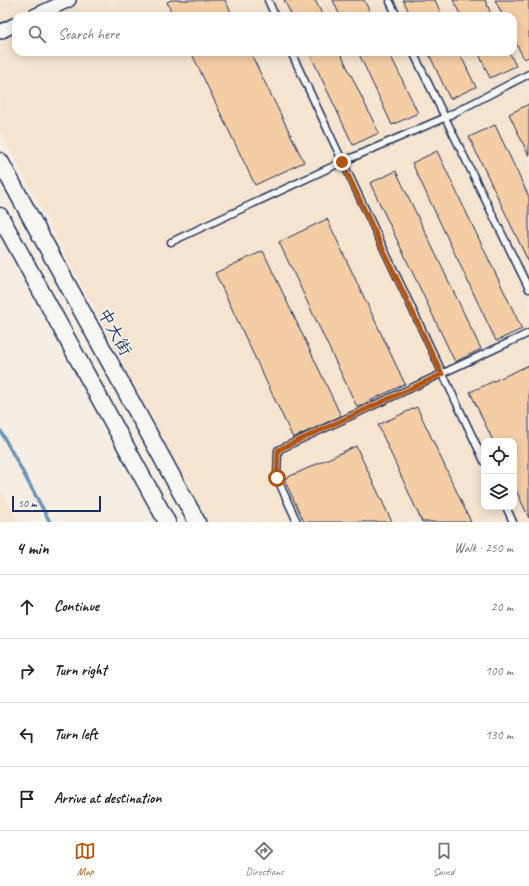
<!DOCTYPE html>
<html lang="en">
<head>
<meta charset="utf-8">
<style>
	body { margin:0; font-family:Caveat,"LXGW WenKai TC",sans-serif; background:#f6f6f6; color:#222 }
	.controls { position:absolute; right:12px; bottom:12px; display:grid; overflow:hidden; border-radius:8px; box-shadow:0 2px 10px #0003 }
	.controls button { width:36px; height:36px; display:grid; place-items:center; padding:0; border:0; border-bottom:1px solid #e0e0e0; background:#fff; color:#222; font:20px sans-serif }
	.scale { position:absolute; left:12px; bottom:10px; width:89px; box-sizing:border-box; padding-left:4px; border:2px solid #1b2f5e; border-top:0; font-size:11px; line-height:14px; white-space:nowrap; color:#1b2f5e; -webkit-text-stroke:3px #f6f6f2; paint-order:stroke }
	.stop { position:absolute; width:12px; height:12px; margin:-9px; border:3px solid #b45309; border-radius:50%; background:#fff }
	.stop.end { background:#b45309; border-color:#fff; box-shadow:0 1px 4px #0008 }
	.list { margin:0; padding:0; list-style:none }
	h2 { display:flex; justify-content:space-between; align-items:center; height:52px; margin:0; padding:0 16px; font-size:17px }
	h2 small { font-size:13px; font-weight:400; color:#767676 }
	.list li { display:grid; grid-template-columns:26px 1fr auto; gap:12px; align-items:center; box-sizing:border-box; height:64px; padding:0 16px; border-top:1px solid #e0e0e0 }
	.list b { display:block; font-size:15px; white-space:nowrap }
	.list em { font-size:13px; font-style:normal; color:#767676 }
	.icon { flex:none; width:22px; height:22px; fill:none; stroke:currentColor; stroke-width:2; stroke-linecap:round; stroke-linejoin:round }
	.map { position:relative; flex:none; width:529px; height:522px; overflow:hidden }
	.search { position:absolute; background:#fff; box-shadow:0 2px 10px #0003; left:12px; right:12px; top:12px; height:44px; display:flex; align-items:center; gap:10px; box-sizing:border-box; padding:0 14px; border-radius:12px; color:#767676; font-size:15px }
	.sheet { height:308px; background:#fff }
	nav { display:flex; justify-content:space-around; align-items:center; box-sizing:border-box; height:56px; border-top:1px solid #e0e0e0; background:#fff; font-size:11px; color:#767676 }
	nav a { display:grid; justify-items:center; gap:2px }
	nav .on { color:#b45309 }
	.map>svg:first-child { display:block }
</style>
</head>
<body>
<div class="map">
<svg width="529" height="522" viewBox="0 0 529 522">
	<rect width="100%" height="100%" fill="#f6eee2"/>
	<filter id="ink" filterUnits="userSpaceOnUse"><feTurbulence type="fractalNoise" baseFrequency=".025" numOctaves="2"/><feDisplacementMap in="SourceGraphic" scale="8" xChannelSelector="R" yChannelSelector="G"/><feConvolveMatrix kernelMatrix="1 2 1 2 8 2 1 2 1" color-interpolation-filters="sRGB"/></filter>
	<g filter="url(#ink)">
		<path fill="#f5e4cf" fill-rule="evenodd" d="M0 0H529V522H207L0 130ZM16 16H513V52H16ZM484 441H514V507H484Z
			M0 488 19 522H0Z"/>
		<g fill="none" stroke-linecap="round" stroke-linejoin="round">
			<path stroke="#6693bb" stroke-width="3.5" d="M0 430 50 522"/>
		</g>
		<path fill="#f4cda4" stroke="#1b2f5e" d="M171 0H225L233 16H173L167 2Z
			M284 0H315L323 16H292Z
			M333 0H364L372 16H340Z
			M403 0H435L442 16H411Z
			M453 0H485L492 16H461Z
			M495 0H529V57L524 59 513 37V16H503Z
			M191 52H250L304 162 255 185Z
			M309 52H340L379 133 353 145Z
			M358 52H389L418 113 392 125Z
			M428 52H459L476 87 450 99Z
			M478 52H509L516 66 490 78Z
			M529 104V156L509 114Z
			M495 125 529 197V263L469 137Z
			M437 151 522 329 496 341 412 163Z
			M396 171 481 349 455 362 370 183Z
			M327 219 405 384 357 407 279 242Z
			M263 251 341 416 293 438 215 273Z
			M529 365V518L514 486V441H493L470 392Z
			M417 407 471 522H422L378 425Z
			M356 446 392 522H304L284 479Z"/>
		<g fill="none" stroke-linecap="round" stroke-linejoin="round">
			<defs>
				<path id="service" d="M268 0 275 16
					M390 2 397 16
					M291 52 484 461
					M413 52 529 289
					M171 242 342 162 444 118 529 74
					M506 507 513 522
					M297 522 277 478 278 450 529 333"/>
				<path id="minor" d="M34 16 69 0
					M0 32 16 24"/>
				<path id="tertiary" d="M0 161 197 522
					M0 216 167 522"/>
			</defs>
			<use href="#service" stroke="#1b2f5e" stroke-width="9"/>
			<use href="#minor" stroke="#1b2f5e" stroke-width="16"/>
			<use href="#tertiary" stroke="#1b2f5e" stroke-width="19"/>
			<use href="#service" stroke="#f6f6f2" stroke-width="6"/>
			<use href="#minor" stroke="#f6f6f2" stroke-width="13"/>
			<use href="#tertiary" stroke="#f6f6f2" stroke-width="16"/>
		</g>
	</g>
	<g fill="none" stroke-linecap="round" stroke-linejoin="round" filter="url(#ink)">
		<path stroke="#b45309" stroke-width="5" d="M277 478 278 450 442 374 342 162"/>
	</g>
	<g text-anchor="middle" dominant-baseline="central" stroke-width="3" stroke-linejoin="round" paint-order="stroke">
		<g font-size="17" fill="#1b2f5e" stroke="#f6f6f2">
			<text transform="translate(115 332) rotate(61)">中大街</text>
		</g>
	</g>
</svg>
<div class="controls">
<button><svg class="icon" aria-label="locate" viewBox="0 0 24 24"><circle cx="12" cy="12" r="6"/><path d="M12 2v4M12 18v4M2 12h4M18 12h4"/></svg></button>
<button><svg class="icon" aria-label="layers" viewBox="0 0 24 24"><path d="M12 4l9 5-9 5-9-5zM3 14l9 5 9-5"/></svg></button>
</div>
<div class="scale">50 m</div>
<div class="stop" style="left:277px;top:478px"></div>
<div class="stop end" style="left:342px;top:162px"></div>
<div class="search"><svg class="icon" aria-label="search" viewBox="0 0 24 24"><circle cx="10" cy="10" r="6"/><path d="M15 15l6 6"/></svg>Search here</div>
</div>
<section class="sheet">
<h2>4 min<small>Walk · 250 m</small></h2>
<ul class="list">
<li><svg class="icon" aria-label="ahead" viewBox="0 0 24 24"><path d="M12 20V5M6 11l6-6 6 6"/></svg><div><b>Continue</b></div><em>20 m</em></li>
<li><svg class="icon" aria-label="right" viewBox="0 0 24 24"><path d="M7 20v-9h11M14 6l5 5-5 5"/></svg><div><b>Turn right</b></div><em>100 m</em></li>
<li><svg class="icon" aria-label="left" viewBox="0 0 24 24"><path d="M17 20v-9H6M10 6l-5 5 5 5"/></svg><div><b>Turn left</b></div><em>130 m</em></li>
<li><svg class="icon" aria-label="arrive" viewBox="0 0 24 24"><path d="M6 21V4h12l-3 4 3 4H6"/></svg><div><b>Arrive at destination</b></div></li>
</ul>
</section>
<nav>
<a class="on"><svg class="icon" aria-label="map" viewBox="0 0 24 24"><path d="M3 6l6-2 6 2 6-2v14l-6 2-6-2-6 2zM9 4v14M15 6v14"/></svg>Map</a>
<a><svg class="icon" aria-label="directions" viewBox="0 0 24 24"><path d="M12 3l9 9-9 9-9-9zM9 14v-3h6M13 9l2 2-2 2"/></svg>Directions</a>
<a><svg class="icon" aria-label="saved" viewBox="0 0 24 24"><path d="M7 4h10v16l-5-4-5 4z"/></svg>Saved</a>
</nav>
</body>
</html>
